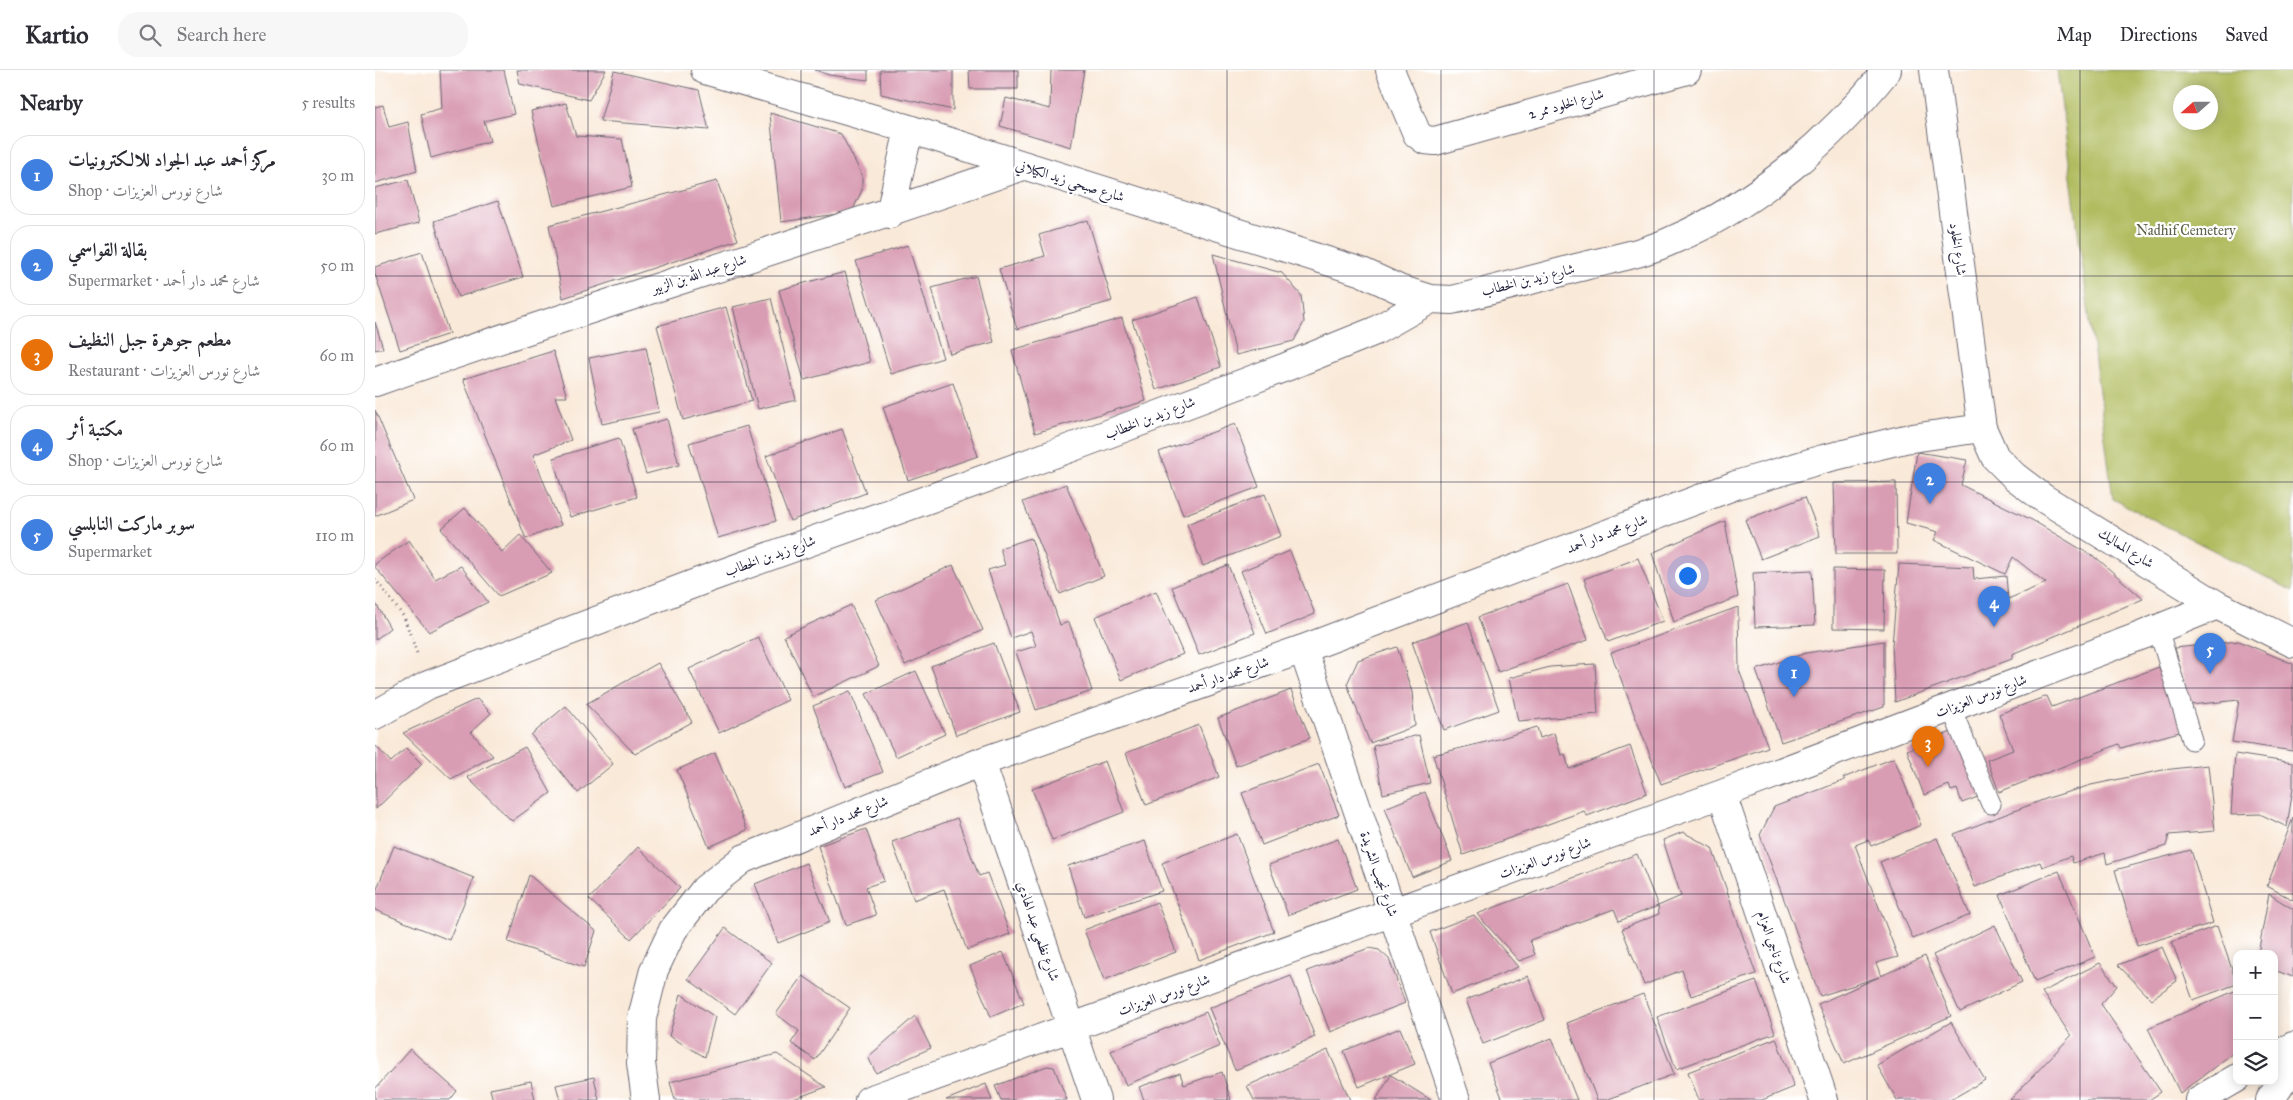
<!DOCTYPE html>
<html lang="en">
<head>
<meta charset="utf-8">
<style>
	body { margin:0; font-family:"IM FELL Great Primer",Amiri,serif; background:#f7f7f7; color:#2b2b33 }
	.controls { position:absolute; right:15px; bottom:15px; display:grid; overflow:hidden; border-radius:10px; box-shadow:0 2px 12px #0003 }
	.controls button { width:45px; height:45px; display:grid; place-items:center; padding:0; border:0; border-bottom:1px solid #e1e1e2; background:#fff; color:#2b2b33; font:25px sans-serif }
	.compass { position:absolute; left:1798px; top:15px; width:45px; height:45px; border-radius:50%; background:#fff; box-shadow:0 2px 12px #0003; rotate:249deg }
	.you { position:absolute; left:1312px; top:505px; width:18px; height:18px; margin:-12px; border:4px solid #fff; border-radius:50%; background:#1a73e8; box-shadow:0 0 0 8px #1a73e833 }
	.badge { display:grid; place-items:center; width:32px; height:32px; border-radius:50%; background:#0b8043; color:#fff; font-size:16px; font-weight:700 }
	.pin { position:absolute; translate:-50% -41px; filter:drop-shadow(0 1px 2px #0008) }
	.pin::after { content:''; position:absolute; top:26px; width:18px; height:15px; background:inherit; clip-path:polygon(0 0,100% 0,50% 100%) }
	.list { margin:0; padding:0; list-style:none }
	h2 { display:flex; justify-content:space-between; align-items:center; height:65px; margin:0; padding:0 20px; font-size:21px }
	h2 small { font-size:16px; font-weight:400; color:#7c7c81 }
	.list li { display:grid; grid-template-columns:32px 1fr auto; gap:15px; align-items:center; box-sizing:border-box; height:80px; margin:0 10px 10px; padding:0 10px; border:1px solid #e1e1e2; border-radius:20px }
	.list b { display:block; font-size:19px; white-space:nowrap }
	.list p { margin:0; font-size:16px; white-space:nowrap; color:#7c7c81 }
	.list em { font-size:16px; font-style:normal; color:#7c7c81 }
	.icon { flex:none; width:28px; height:28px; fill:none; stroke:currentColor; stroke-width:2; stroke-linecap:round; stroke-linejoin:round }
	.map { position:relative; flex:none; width:1918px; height:1030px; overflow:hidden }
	header { display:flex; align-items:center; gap:30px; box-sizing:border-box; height:70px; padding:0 25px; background:#fff; border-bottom:1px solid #e1e1e2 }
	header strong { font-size:24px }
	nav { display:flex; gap:28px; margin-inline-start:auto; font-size:18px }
	.search { width:350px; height:45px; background:#f7f7f7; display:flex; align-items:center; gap:12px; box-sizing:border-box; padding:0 18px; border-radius:20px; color:#7c7c81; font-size:19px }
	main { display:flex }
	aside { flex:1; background:#fff }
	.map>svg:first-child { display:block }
</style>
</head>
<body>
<header>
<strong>Kartio</strong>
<div class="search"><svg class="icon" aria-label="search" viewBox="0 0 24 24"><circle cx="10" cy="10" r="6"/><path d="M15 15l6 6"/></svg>Search here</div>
<nav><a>Map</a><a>Directions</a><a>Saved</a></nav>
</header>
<main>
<aside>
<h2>Nearby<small>5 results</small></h2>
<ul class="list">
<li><span class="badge" style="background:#3f7fe0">1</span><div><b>مركز أحمد عبد الجواد للالكترونيات</b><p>Shop · شارع نورس العزيزات</p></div><em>30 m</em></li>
<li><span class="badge" style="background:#3f7fe0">2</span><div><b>بقالة القواسمي</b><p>Supermarket · شارع محمد دار أحمد</p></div><em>50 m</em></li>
<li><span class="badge" style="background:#e8710a">3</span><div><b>مطعم جوهرة جبل النظيف</b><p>Restaurant · شارع نورس العزيزات</p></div><em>60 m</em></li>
<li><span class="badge" style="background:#3f7fe0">4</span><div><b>مكتبة أثر</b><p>Shop · شارع نورس العزيزات</p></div><em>60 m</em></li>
<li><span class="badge" style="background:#3f7fe0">5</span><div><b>سوبر ماركت النابلسي</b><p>Supermarket</p></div><em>110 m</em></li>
</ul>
</aside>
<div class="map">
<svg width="1918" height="1030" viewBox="0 0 1918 1030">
	<rect width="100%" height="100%" fill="#fff"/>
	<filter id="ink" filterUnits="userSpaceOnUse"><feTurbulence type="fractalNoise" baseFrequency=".02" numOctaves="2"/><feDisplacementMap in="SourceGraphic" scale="10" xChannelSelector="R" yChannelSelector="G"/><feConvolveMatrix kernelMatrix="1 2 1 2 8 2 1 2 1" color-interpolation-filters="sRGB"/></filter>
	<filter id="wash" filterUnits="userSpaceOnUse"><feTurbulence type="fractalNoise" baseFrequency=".0096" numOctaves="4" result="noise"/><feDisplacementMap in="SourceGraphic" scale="20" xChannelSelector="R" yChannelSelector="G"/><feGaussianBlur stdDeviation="1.12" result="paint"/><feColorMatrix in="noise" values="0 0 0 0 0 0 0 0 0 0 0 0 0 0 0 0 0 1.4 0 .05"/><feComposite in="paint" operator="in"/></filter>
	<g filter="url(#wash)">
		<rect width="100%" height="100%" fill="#f9e9d8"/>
		<path fill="#b0bc5e" stroke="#696f4c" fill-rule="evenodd" d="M1682 0H1918V521L1738 429ZM1806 22H1836V52H1806Z"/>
		<g id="blocks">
			<path fill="#d99db3" d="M65 0H129L139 44 109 51 115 71 56 88 46 44 67 38Z
				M142 0H231L214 30 145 14Z
				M440 0H493V10L454 5Z
				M505 0H578V40L506 24Z
				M594 0H643V19H595Z
				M676 0H709L696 77 625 56 631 28 675 39Z
				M239 1 324 20 334 60 225 51Z
				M191 33 201 66 247 69 257 117 179 136 156 41Z
				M8 35 14 57 33 52 42 101 0 113V37Z
				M395 43 466 64 487 105V120L477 142 406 152Z
				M33 110 44 153 0 164V118Z
				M342 111 363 170 188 228 174 155Z
				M123 131 148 207 83 227 59 151Z
				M713 150 737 231 642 259 624 199 670 186 664 165Z
				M533 175 568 288 516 304 481 191Z
				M47 182 74 264 25 280 0 204V197Z
				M838 184 907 203 926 225 929 252 919 271 861 285Z
				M470 202 495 292 429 310 404 220Z
				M601 206 619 272 575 284 557 218Z
				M823 227 846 297 781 320 757 250Z
				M396 228 421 330 383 339 358 237Z
				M351 237 377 331 308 350 282 256Z
				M747 248 771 331 660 363 637 280Z
				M0 252 8 278 0 280Z
				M271 277 284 342 227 354 214 288Z
				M178 281 192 327H180L196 370 158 385 186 455 151 469 88 309Z
				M578 313 603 386 533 410 508 337Z
				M0 340 38 430 0 446Z
				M292 349 304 395 271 404 257 359Z
				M860 354 884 417 808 445 784 382Z
				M372 356 401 451 343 468 314 373Z
				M467 359 491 423 415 451 391 386Z
				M244 368 262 427 195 447 178 388Z
				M1542 382 1592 390 1586 415 1657 450 1724 490 1768 529 1637 584V589L1520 632 1517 575 1524 494 1598 497 1599 509 1631 506 1633 529 1671 513 1638 487 1630 504 1559 470 1563 462 1531 453Z
				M1521 412 1522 484H1461L1459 413Z
				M691 414 729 506 685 524 648 432Z
				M890 424 906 466 828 496 812 454Z
				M1430 427 1445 466 1386 489 1370 450Z
				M90 438 127 482 145 465 177 503 124 526 66 459Z
				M1350 451 1363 527 1299 552 1277 483Z
				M656 468 685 555 694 552 717 621 661 640 641 582 661 576 656 561 636 568 613 500 630 495 625 478Z
				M34 470 60 509 86 496 113 532 54 562 0 497V494Z
				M915 481 940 544 892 564 866 501Z
				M1263 488 1288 551 1233 572 1209 509Z
				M578 495 608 560 530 595 501 530Z
				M853 495 880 563 824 585 797 517Z
				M1458 499 1510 500 1509 559 1458 558Z
				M1437 500 1440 555 1380 557 1378 503Z
				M1193 514 1213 570 1123 602 1103 547Z
				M781 521 808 584 746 610 720 547Z
				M0 532 15 558 0 570Z
				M476 535 504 596 438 627 409 566Z
				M1363 537 1364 600 1393 677 1286 714 1236 583Z
				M1093 552 1124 640 1069 660 1037 572Z
				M383 567 413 630 344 663 314 599Z
				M1509 571V637L1406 672 1381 600 1431 583Z
				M1864 571 1918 594V681L1857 672 1864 630 1815 635 1800 578Z
				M619 573 645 642 581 665 556 596Z
				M1022 577 1037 622 1040 656 995 673 972 614 983 590Z
				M283 593 317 652 260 684 211 634Z
				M1220 594 1223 644 1143 651 1134 608 1175 597Z
				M1784 597 1808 661 1746 678 1744 674 1624 722 1612 690 1638 680 1624 644 1672 626 1677 637Z
				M541 601 570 664 521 687 491 624Z
				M916 620 935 668 861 696 843 648Z
				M475 621 508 702 470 717 438 636Z
				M102 629 116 643 96 662 118 686 76 709 28 663Z
				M191 636 238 694 203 723 156 665Z
				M824 655 844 707 771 735 751 683Z
				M1162 657 1165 668 1179 663 1186 685 1190 684 1194 699 1255 676 1272 723 1212 746 1209 741 1088 785 1058 685 1127 668Z
				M1581 660 1608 725 1587 733 1582 719 1576 721 1574 715 1549 725 1532 680Z
				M1044 665 1055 713 1008 724 998 676Z
				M0 675 16 692 31 678 47 694 1 739Z
				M150 677 176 723 137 751 92 707Z
				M340 683 372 760 334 777 302 700Z
				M1860 684 1918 693V718L1912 757 1885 744 1856 745Z
				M1519 688 1546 755 1496 776 1493 770 1480 775 1523 887 1501 893 1506 906 1550 886 1576 946 1469 994 1443 934 1504 907 1445 926 1385 765 1399 737 1470 710 1468 708Z
				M730 691 749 742 677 770 657 719Z
				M944 694 964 745 887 775 867 723Z
				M1833 695 1840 761 1794 765 1791 776 1732 794 1730 783 1698 793 1696 786 1667 797 1665 792 1600 817 1579 764 1673 728 1716 715 1788 700Z
				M1050 722 1077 791 1037 807 1010 738Z
				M582 748 604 806 612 803 635 864 592 880 569 819 539 830 517 772Z
				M1918 748V830L1892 816Z
				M491 759 509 811 491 817 501 845 471 855 443 776Z
				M1308 762 1337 778 1381 904 1316 926 1307 900 1269 915 1247 859 1284 844 1283 836 1244 851 1239 839 1155 870 1160 885 1144 891 1102 844 1262 784 1283 836 1306 826 1288 770Z
				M862 764 899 862 824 890 787 793Z
				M1562 768 1595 845 1538 869 1505 792Z
				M963 769 982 819 913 845 894 795Z
				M770 771 787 821 709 847 693 796Z
				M19 776 99 808 74 870 0 840V824Z
				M263 777 305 818 256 869 214 829Z
				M1816 780 1838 853 1762 876 1740 800Z
				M431 793 455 852 403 873 380 814Z
				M1684 801 1720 887 1660 912 1625 825Z
				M154 805 221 861 209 897 133 872Z
				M1894 824 1918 839V907L1899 900V884H1883Z
				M782 832 801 882 729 910 709 860Z
				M1099 845 1143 897 1077 924 1055 862Z
				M1620 855 1647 912 1585 942 1558 885Z
				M1842 856 1862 914 1818 930 1797 872Z
				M350 858 397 893 360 944 313 909Z
				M1787 877 1802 911 1776 929 1743 895Z
				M994 878 1004 880 1014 889 1030 933 955 962 932 901Z
				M628 882 649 933 616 947 595 896Z
				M1725 893 1742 916 1726 934 1786 1022 1774 1030H1635L1696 966 1667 922Z
				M428 906 475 938 440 990 416 973 424 961 401 944Z
				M916 906 940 967 860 1000 834 938Z
				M1153 906 1170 950 1108 974 1091 930Z
				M1381 911 1400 963 1301 999 1282 947Z
				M1862 920V980L1805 1023 1773 958Z
				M306 924 340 947 330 987 294 966Z
				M1268 924 1299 1004 1231 1030H1222L1192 953Z
				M831 942 845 976 751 1015 736 981Z
				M540 946 556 978 501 1003 493 987Z
				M1576 952 1610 1010 1575 1030H1522L1502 995Z
				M1025 958 1040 994 984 1017 969 981Z
				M1177 968 1202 1030H1128L1113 993Z
				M1401 968 1419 1017 1387 1030H1324L1313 1002Z
				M35 979 82 1021 75 1030H0V1019Z
				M953 980 975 1030H879L872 1016Z
				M402 984 451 1017 416 1030H300L295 1012Z
				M672 996 679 997 692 1030H626L620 1016Z
				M847 1002 856 1030H769L764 1017 805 1003 809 1015Z
				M1016 1005 1056 1030H1001Z
				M219 1007 224 1030H185L181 1015Z
				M156 1011 160 1030H118L115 1019Z
				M611 1014 617 1030H571Z"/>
		</g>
	</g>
	<g filter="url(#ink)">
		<use href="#blocks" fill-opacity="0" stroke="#6d6872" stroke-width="1"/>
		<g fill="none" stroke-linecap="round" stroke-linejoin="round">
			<defs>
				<path id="service" d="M1783 559 1817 670
					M1576 638 1616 734"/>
				<path id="minor" d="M330 0 534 59 987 202 1024 219 1056 229
					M1015 0 1042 64 1050 70 1060 71 1312 0
					M1559 0 1607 358 1620 387 1639 406 1668 428 1842 535 1918 573
					M515 144 534 59
					M0 312C215 236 433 172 648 96
					M928 579 1081 1030
					M0 645 53 615 334 508 698 377 911 297 1000 261 1056 229 1077 230C1122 219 1167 207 1213 195 1242 188 1273 182 1300 169 1383 133 1456 70 1512 0
					M606 692 721 1030
					M1347 724 1449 1030
					M1899 987 1918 976
					M271 1030 266 993 267 948 279 900 298 860 330 819 368 789 606 692 928 579 1361 415 1448 389 1530 369 1607 358
					M494 1030 1347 724 1768 565 1842 535
					M1824 1030 1862 1008
					M1895 1030 1918 996"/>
			</defs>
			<use href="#service" stroke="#6d6872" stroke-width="21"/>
			<use href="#minor" stroke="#6d6872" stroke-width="30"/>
			<path stroke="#6d6872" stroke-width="3" stroke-dasharray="1 4" stroke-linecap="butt" d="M0 509 29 547 43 586"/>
			<use href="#service" stroke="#fff" stroke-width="19"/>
			<use href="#minor" stroke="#fff" stroke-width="28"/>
		</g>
	</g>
	<path fill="none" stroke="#22223b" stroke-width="1" stroke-opacity="0.55" d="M213 0V1030M426 0V1030M639 0V1030M852 0V1030M1066 0V1030M1279 0V1030M1492 0V1030M1705 0V1030M0 206H1918M0 412H1918M0 618H1918M0 824H1918"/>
	<g text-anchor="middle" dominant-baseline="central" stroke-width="4.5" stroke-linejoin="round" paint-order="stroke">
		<g font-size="14" fill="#22223b" stroke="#fff">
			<text transform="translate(1191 34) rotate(-16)">شارع الخلود ممر 2</text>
			<text transform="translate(695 111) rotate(17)">شارع صبحي زيد الكيلاني</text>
			<text transform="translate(1583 179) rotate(82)">شارع الخلود</text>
			<text transform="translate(324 204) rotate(-18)">شارع عبد الله بن الزبير</text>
			<text transform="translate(1153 210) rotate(-14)">شارع زيد بن الخطاب</text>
			<text transform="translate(775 348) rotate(-21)">شارع زيد بن الخطاب</text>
			<text transform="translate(1232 464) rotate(-21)">شارع محمد دار أحمد</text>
			<text transform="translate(1751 478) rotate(32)">شارع المماليك</text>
			<text transform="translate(395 486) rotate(-20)">شارع زيد بن الخطاب</text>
			<text transform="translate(853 605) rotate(-19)">شارع محمد دار أحمد</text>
			<text transform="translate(1606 626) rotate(-21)">شارع نورس العزيزات</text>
			<text transform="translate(473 746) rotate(-22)">شارع محمد دار أحمد</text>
			<text transform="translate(1170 788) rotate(-20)">شارع نورس العزيزات</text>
			<text transform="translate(1004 804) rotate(71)">شارع نجيب الشريدة</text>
			<text transform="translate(663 861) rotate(71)">شارع نظمي عبد الهادي</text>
			<text transform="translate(1399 877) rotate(71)">شارع ناجي العزام</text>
			<text transform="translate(789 925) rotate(-20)">شارع نورس العزيزات</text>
		</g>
		<g font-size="14" fill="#5b6049" stroke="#fff">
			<text x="1811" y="160">Nadhif Cemetery</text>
		</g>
	</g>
</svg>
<div class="controls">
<button>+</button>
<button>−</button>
<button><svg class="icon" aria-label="layers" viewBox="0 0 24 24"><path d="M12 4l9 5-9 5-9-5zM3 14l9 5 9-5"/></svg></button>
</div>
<svg class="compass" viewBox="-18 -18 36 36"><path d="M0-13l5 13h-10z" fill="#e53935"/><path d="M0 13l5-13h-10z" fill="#7c7c81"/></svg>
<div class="you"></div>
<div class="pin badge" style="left:1419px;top:627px;background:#3f7fe0">1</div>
<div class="pin badge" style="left:1555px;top:434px;background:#3f7fe0">2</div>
<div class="pin badge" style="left:1553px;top:697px;background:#e8710a">3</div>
<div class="pin badge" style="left:1619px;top:557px;background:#3f7fe0">4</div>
<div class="pin badge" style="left:1835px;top:604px;background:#3f7fe0">5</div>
</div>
</main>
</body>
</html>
